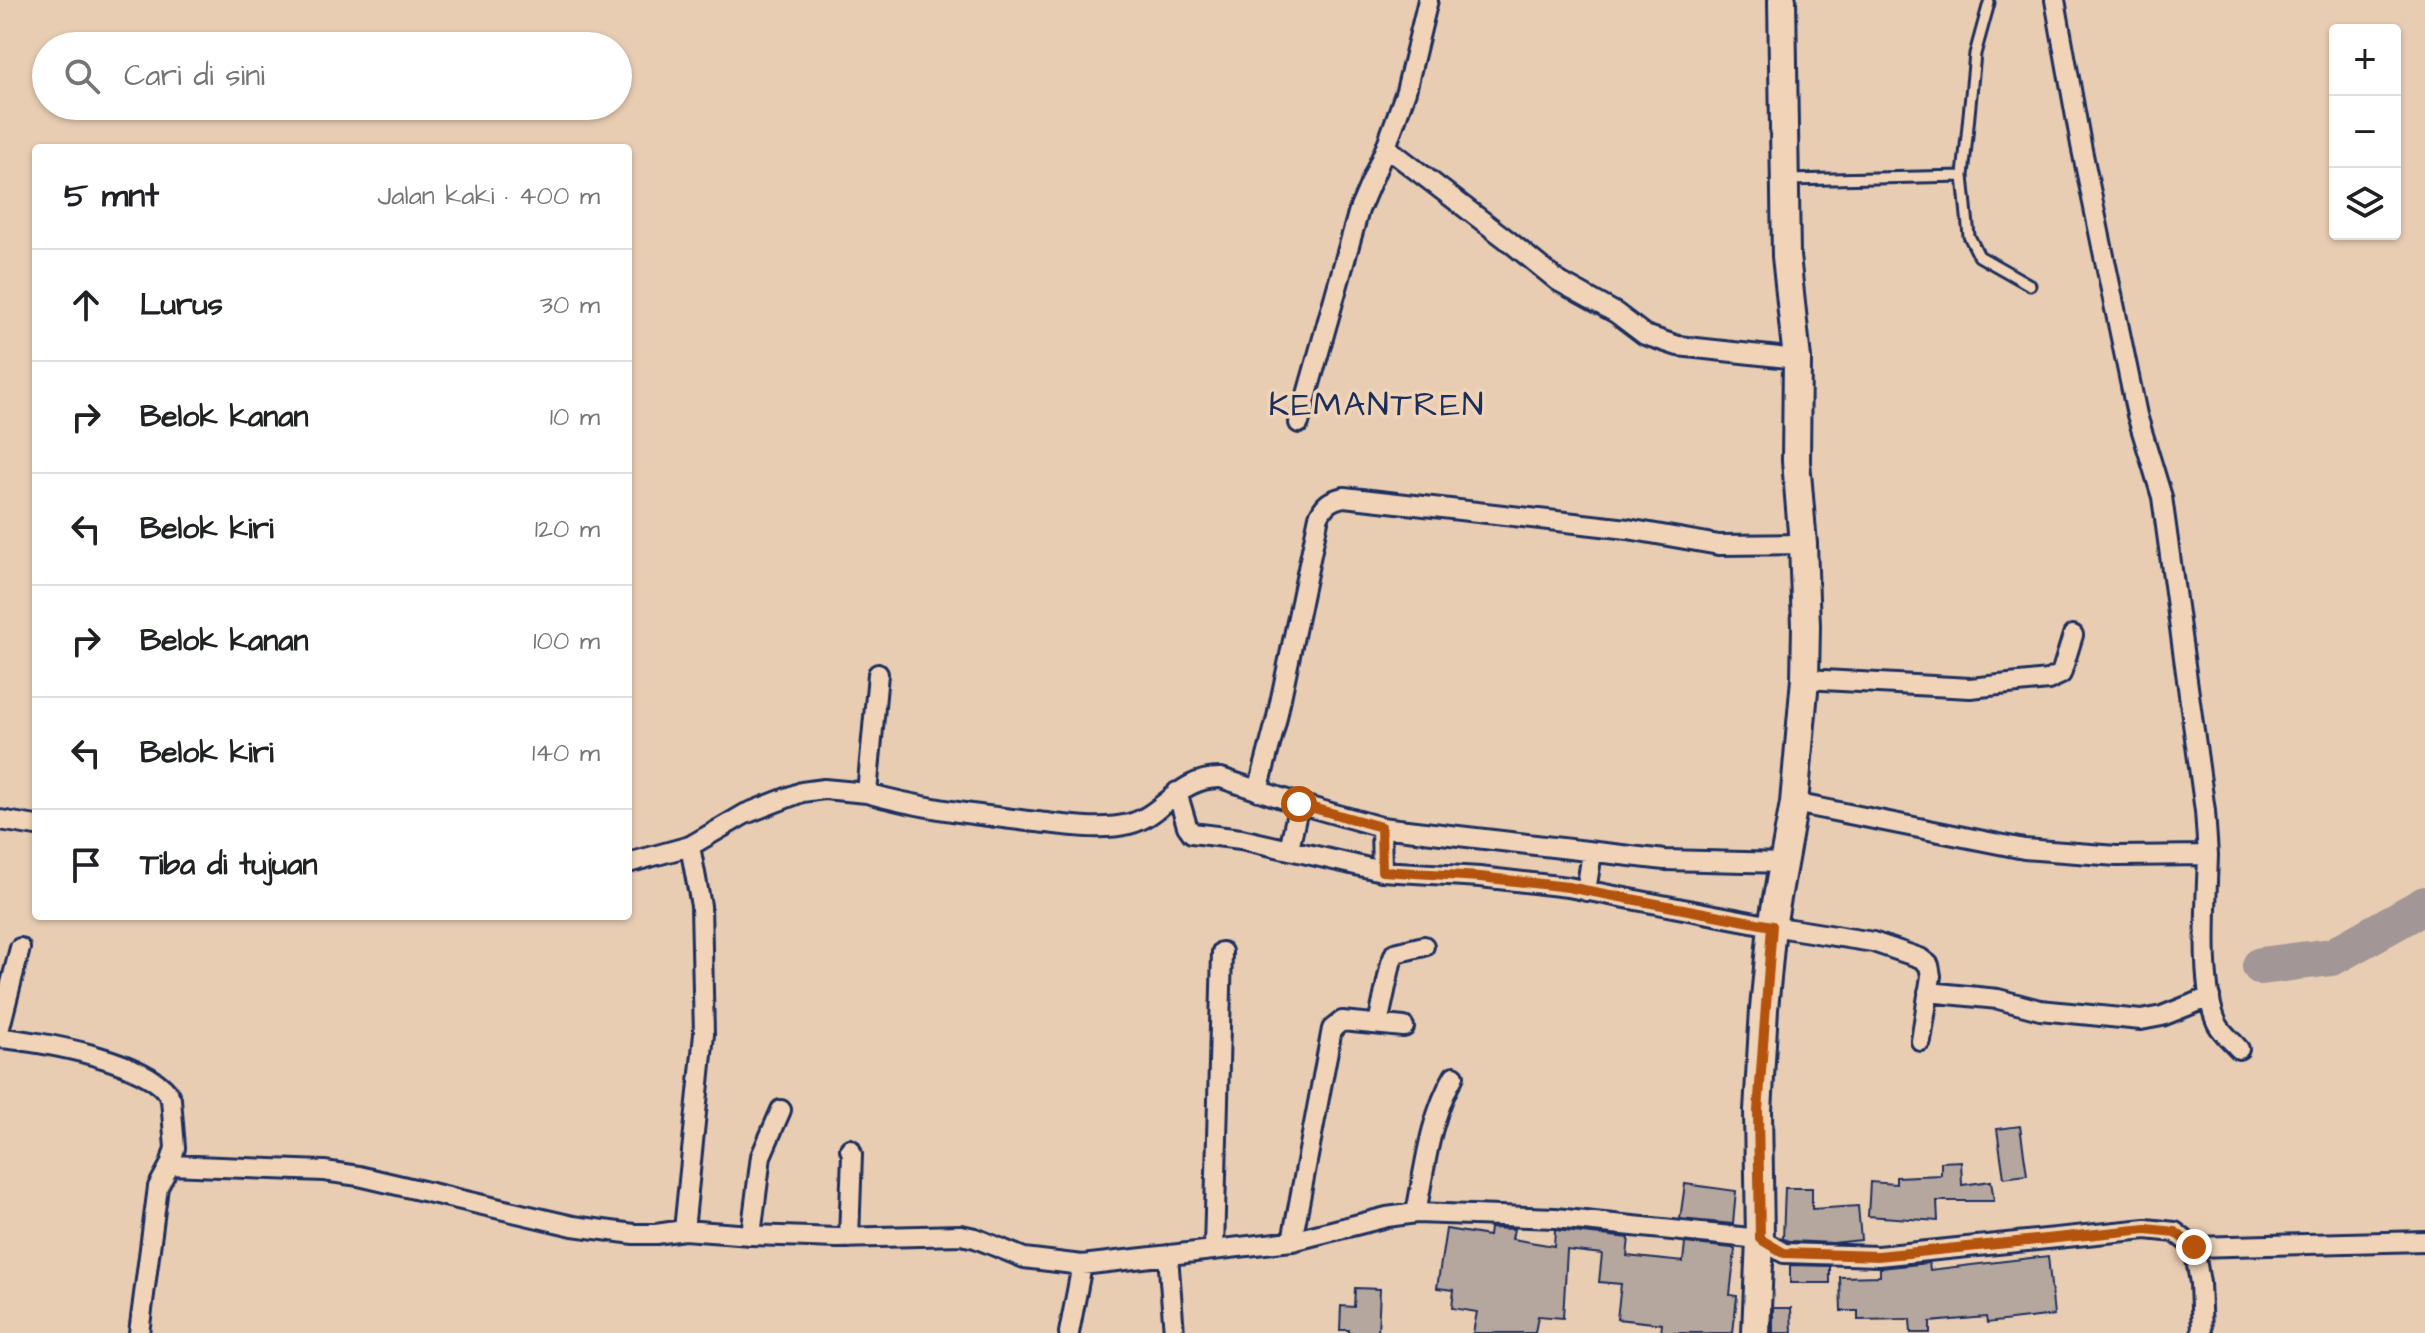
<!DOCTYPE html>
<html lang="id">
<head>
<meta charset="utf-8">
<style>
	body { margin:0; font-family:"Architects Daughter",sans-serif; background:#f2f2f2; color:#202124 }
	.controls { position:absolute; right:24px; top:24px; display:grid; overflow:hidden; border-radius:8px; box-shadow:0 2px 6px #0004 }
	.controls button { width:72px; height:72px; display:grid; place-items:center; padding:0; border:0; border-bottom:2px solid #e0e0e0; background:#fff; color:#202124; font:40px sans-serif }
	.stop { position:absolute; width:24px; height:24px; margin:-18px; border:6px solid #b45309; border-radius:50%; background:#fff }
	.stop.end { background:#b45309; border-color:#fff; box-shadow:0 2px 8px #0008 }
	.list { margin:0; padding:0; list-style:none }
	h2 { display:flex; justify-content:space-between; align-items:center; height:104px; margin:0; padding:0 32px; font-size:34px }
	h2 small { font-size:26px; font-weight:400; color:#757577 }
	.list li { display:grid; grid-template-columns:52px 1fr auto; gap:24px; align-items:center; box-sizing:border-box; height:112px; padding:0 32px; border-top:2px solid #e0e0e0 }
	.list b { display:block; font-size:30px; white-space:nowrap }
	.list em { font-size:26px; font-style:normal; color:#757577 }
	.icon { flex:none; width:44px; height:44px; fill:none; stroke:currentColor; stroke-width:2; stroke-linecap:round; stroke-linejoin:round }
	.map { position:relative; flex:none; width:2425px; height:1333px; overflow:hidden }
	.search { position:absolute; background:#fff; box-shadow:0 2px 6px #0004; left:32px; top:32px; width:600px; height:88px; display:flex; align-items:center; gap:20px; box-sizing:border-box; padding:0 28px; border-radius:44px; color:#757577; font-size:30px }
	.panel { position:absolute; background:#fff; box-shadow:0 2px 6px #0004; left:32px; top:144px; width:600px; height:776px; border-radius:8px }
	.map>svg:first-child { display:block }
</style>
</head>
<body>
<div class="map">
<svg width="2425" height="1333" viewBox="0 0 2425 1333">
	<rect width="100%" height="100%" fill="#e8cdb3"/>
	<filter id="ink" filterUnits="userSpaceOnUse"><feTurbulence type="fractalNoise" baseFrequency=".0125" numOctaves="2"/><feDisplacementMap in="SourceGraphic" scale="16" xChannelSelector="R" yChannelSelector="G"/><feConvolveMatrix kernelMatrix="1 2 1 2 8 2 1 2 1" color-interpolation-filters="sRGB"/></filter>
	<g filter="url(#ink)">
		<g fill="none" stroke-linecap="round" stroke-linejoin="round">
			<path stroke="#a29696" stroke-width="38" d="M2261 966 2332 957 2425 905"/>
		</g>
		<path fill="#b5a69e" stroke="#1b2f5e" stroke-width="2" d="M2020 1126 2027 1175 2004 1178 1997 1129Z
			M1961 1161 1962 1185 1991 1181 1994 1201H1937L1938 1221 1868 1216 1870 1182 1896 1184V1177L1941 1175V1162Z
			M1685 1184 1736 1191 1733 1224 1680 1219Z
			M1785 1188H1812V1209L1858 1206 1861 1240 1833 1243 1790 1241 1783 1239Z
			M1490 1228 1514 1229 1512 1239 1554 1246 1555 1230 1629 1238 1627 1256 1683 1262 1685 1243 1732 1248 1735 1250 1730 1295 1737 1296 1733 1333H1661L1662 1324 1617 1319 1621 1284 1599 1282 1602 1254 1567 1250 1563 1318 1538 1316 1535 1333H1473L1477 1312 1452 1308 1454 1290 1437 1288 1446 1229 1489 1236Z
			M2048 1256 2054 1315 1987 1323 1986 1317 1930 1322V1333H1911L1910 1319 1858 1320V1311H1841L1840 1277 1880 1276V1268L1929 1263 1930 1270Z
			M1790 1265 1830 1266V1283H1790Z
			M1355 1288 1380 1289 1378 1333H1349V1330H1340L1341 1306 1354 1307Z
			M1773 1308H1791L1792 1333H1773Z"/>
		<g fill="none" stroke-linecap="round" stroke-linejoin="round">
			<defs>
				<path id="lane" d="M1989 3 1975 54 1963 176 1969 236 1979 256 2030 285
					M1788 180 1963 176"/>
				<path id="street" d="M1386 147 1510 242 1558 281 1616 313 1645 335 1678 346 1797 359
					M1299 423 1359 210 1386 147 1406 91 1428 0
					M878 674 867 793C922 809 980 815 1037 822 1066 825 1100 831 1129 824 1163 816 1178 777 1221 778L1299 804 1381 827 1665 860 1784 863
					M1805 679 1970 688 2048 680 2061 674 2073 635
					M1258 791 1276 722 1319 516C1325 504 1330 500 1344 497L1628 529 1719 545 1803 544
					M1177 792 1187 826 1192 833 1241 839 1382 871 1480 877 1568 887 1772 926 1873 942 1920 958 1929 965 1931 976 1921 1041
					M1794 803 2024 849 2117 856 2208 855 2205 811 2162 497 2137 415 2081 145 2055 0
					M0 820 36 826
					M1381 827 1382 871
					M1289 849 1299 804
					M2208 855C2207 897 2199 990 2218 1025 2223 1034 2233 1042 2239 1049
					M628 863 690 846 745 814 802 792 824 789 867 793
					M1586 891 1592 853
					M1928 992 1998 999 2040 1010 2141 1020 2162 1016 2210 997
					M1378 1024 1391 963 1395 953 1424 946
					M0 1027 20 948
					M0 1038C38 1041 155 1061 171 1099L175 1148 170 1165
					M1416 1213C1425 1167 1430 1117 1454 1076
					M684 1230 704 1034 701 906 690 846
					M751 1235 761 1156 781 1110
					M849 1238 852 1154 850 1149
					M1292 1241 1332 1029 1342 1021 1404 1027
					M2194 1247 2425 1241
					M1214 1249 1222 952
					M1168 1255 1174 1333
					M139 1333 158 1187 170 1165 324 1171 359 1176 573 1226 634 1234H656L684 1230 751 1235 837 1238 961 1235 975 1238 1024 1258 1082 1265 1292 1241 1387 1217 1416 1213 1555 1218 1760 1239 1784 1253 1878 1256 2146 1229 2175 1232 2194 1247 2200 1283 2202 1333
					M1069 1333 1082 1265"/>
				<path id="secondary" d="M1756 1333 1760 1239 1758 1111 1764 1009 1772 926 1794 803 1805 679 1806 626 1803 544 1796 461 1797 359 1786 256 1782 0"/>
			</defs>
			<use href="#lane" stroke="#1b2f5e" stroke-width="15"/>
			<use href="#street" stroke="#1b2f5e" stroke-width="24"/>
			<use href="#secondary" stroke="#1b2f5e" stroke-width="32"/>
			<use href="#lane" stroke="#f1d4b7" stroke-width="9"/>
			<use href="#street" stroke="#f1d4b7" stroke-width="18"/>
			<use href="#secondary" stroke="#f1d4b7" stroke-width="26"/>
		</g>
	</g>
	<g fill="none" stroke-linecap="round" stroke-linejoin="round" filter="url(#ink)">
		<path stroke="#b45309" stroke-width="10" d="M1299 804 1381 827 1382 871 1480 877 1568 887 1772 926 1758 1111 1760 1239 1784 1253 1878 1256 2146 1229 2175 1232 2194 1247"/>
	</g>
	<g text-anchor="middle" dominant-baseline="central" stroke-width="7" stroke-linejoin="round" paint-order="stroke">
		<g font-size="34" letter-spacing="2" fill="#1b2f5e" stroke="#f1d4b7">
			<text x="1377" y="405">KEMANTREN</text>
		</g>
	</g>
</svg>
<div class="controls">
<button>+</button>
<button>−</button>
<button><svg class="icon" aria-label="layers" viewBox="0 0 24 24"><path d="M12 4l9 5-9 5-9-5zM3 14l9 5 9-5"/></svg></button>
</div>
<div class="stop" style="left:1299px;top:804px"></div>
<div class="stop end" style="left:2194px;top:1247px"></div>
<div class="search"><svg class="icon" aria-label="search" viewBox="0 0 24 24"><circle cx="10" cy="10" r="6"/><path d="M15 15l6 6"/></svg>Cari di sini</div>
<section class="panel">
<h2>5 mnt<small>Jalan kaki · 400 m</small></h2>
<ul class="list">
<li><svg class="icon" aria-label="ahead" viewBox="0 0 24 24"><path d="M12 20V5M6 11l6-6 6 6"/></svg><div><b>Lurus</b></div><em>30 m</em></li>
<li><svg class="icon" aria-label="right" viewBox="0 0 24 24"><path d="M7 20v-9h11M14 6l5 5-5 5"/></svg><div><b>Belok kanan</b></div><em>10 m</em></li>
<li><svg class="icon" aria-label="left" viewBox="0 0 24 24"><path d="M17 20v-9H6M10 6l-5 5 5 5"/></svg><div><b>Belok kiri</b></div><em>120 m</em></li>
<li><svg class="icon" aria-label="right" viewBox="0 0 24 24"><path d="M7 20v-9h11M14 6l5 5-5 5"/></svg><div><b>Belok kanan</b></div><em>100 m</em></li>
<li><svg class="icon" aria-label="left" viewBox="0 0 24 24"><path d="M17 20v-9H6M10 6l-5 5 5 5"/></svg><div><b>Belok kiri</b></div><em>140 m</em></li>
<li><svg class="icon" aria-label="arrive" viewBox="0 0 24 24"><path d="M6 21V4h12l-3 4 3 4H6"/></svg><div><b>Tiba di tujuan</b></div></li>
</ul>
</section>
</div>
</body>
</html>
